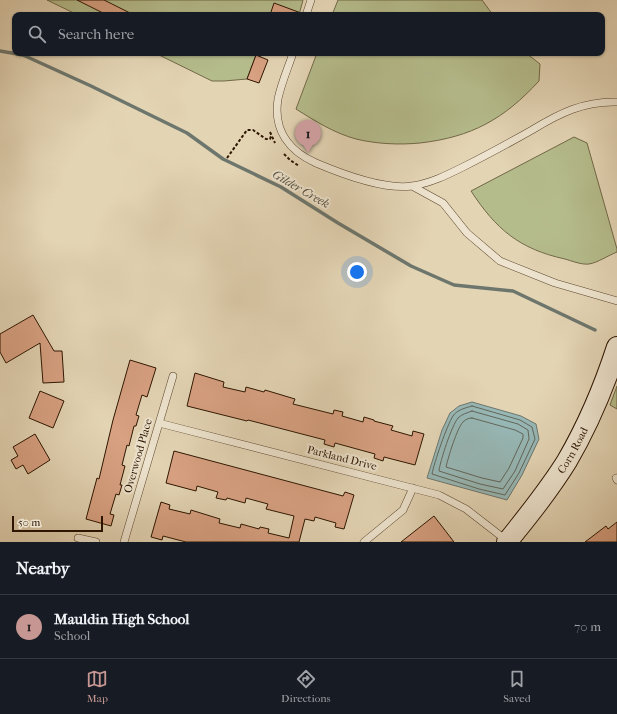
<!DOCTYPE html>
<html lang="en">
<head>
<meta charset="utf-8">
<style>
	body { margin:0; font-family:"IM FELL French Canon",serif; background:#242831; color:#f1f3f6 }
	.scale { position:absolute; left:12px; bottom:10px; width:91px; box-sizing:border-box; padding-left:4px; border:2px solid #2d1500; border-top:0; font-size:11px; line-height:14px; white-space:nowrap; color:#2d1500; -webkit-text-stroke:3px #ede3ce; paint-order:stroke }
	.you { position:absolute; left:357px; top:272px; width:14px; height:14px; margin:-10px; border:3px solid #fff; border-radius:50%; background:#1a73e8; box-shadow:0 0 0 6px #1a73e833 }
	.badge { display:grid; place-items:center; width:26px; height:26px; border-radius:50%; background:#c59692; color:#111; font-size:13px; font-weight:700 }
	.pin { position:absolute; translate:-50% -33px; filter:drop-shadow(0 1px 2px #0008) }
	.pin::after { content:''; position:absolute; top:21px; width:14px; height:12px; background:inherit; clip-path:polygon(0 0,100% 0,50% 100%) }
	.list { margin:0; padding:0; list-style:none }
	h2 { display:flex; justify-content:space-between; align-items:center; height:52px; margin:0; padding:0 16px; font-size:17px }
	h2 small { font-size:13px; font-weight:400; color:#9ea1a6 }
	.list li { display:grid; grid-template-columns:26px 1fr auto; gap:12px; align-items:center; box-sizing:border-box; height:64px; padding:0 16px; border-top:1px solid #363941 }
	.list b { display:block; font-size:15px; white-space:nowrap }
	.list p { margin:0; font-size:13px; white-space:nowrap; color:#9ea1a6 }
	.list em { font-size:13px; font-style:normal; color:#9ea1a6 }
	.icon { flex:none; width:22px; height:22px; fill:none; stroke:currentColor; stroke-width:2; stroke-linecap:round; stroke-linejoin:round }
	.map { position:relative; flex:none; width:617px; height:542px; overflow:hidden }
	.search { position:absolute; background:#171b24; box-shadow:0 1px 3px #0004; left:12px; right:12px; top:12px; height:44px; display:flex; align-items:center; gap:10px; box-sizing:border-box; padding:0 14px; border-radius:8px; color:#9ea1a6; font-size:15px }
	.sheet { height:116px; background:#171b24 }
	nav { display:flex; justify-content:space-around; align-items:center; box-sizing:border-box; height:56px; border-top:1px solid #363941; background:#171b24; font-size:11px; color:#9ea1a6 }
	nav a { display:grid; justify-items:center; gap:2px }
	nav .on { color:#c59692 }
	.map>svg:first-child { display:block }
</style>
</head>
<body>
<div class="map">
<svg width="617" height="542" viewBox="0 0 617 542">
	<rect width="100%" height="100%" fill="#e3d4b4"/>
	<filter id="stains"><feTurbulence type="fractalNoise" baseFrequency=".005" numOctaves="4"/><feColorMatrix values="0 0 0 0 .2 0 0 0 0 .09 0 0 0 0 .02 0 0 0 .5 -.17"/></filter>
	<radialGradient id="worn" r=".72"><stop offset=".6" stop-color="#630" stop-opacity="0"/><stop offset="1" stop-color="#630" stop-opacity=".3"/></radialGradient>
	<path fill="#b5bc8c" stroke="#716846" d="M47 0H303L299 15H78Z
		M338 0H482L493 15H332Z
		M155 53H261L260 57 256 55 247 79 224 81H212Z
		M317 53H526L540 64 539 81C504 119 472 137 420 143 399 145 377 144 356 139 334 133 315 121 296 109Z
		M574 137 587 143 617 249V252C609 255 597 263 589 264 582 265 572 261 565 259 519 249 496 229 471 191Z
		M617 386V409L610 405Z"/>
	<path fill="#97b7b5" stroke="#6d766d" d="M472 402 521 416 536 424 539 439 522 475 507 500 427 478 442 430 450 413 459 406Z"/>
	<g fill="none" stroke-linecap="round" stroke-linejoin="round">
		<path stroke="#62665a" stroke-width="1" d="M472 406 520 420 532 427 535 439 519 473 505 495 479 489 432 474C434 463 447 425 453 416 457 410 465 408 472 406Z
			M472 411 518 424 528 430 529 439 515 471 503 489 480 484 439 471C440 461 452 425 458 418 462 414 467 413 472 411Z
			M472 418 515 430 523 434V438L509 468 500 482 482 478 446 467C448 458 457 428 463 422 466 419 469 418 472 418Z"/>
		<path stroke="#6d766d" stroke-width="3.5" d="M0 51 23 55 91 86 187 133 223 159 281 187 338 223 411 266 454 285 513 291 595 330"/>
	</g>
	<path fill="#d8a182" stroke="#2d1500" d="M77 0H104L134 15H107Z
		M274 3 301 13V15H270Z
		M256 55 268 60 259 83 247 79Z
		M33 315 54 351H62L64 382 43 383 40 343 6 363 0 352V334Z
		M130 360 156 368 147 397 142 395 136 415 139 416 136 426H134L129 446 127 445 122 465 125 466 120 485H122L119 495 116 494 110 514 114 515 111 526 86 519 97 478 99 479 113 420Z
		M195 373 224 382 223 387 245 392 246 387 264 392 265 390 295 399 293 404 333 414 334 410 343 412 342 416 363 422 364 417 374 420V421L393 426 391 430 412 436 413 431 424 434 415 465 384 457 383 461 374 458 375 454 335 443 334 447 324 444 325 440 248 420 247 421 187 406Z
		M40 391 64 401 53 428 29 418Z
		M35 434 50 460 28 474 23 465 16 469 11 460 18 456 13 447Z
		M174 451 343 496 345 492 354 495 344 529 335 527 336 523 315 517 314 521 305 519 299 542H186L163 536 162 540 151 537 161 502 170 505 169 509 190 514 191 510 220 519 219 523 240 528 241 524 259 529 260 527 269 529 268 533 289 538 294 516 266 509 268 504 246 498 245 503 227 498 226 500 216 498 218 492 197 486 196 491 166 483Z
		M434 516 454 542H401Z
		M617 522V542H585L606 526 608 529Z"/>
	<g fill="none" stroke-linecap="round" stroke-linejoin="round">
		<defs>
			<path id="lane" d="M306 15 311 0
				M293 53C288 68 281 84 278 99 273 130 289 151 316 163 342 174 384 190 412 186 431 183 447 175 463 167 487 155 509 143 532 130 560 113 584 101 617 102
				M412 186 443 203 467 233 500 261 555 283 617 301
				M159 423 439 495 466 509 506 540
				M616 478 617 480
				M78 538 96 542
				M124 542 173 376
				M364 542 403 510 413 488"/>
			<g id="secondary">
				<path id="s1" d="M507 542C528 516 549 490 567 461 588 425 604 387 617 347"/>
			</g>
		</defs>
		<use href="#lane" stroke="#5a452d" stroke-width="8"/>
		<use href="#secondary" stroke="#2d1500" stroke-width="22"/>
		<path stroke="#2d1500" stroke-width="2" stroke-dasharray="3 2" stroke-linecap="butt" d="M270 132 275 143
			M284 154 290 160 299 166
			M227 158 247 130H253L266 139H270L271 136"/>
		<use href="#lane" stroke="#ede3ce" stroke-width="7"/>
		<use href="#secondary" stroke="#ede3ce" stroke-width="20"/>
	</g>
	<g text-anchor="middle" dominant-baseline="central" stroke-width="4" stroke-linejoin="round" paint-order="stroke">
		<g font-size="11" fill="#2d1500" stroke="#ede3ce">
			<text stroke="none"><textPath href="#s1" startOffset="113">Corn Road</textPath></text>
			<text transform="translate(138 456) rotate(-74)">Overwood Place</text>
			<text transform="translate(342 458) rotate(14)">Parkland Drive</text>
		</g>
		<g font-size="12" font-style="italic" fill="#524e3f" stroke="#ede3ce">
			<text transform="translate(301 189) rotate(30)">Gilder Creek</text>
		</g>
	</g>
	<rect width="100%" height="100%" filter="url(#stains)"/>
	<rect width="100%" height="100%" fill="url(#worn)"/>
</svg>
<div class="scale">50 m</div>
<div class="you"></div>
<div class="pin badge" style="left:308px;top:153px">1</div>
<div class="search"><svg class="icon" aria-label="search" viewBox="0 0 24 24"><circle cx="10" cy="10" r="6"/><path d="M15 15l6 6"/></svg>Search here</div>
</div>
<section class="sheet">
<h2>Nearby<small></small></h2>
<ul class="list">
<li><span class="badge">1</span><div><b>Mauldin High School</b><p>School</p></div><em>70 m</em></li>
</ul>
</section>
<nav>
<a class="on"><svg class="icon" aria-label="map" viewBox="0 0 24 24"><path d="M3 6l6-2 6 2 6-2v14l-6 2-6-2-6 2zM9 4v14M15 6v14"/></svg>Map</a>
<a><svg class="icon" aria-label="directions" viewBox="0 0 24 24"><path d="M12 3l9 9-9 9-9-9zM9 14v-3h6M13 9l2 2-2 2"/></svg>Directions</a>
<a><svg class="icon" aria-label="saved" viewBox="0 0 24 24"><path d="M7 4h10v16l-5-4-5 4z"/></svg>Saved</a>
</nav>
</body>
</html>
